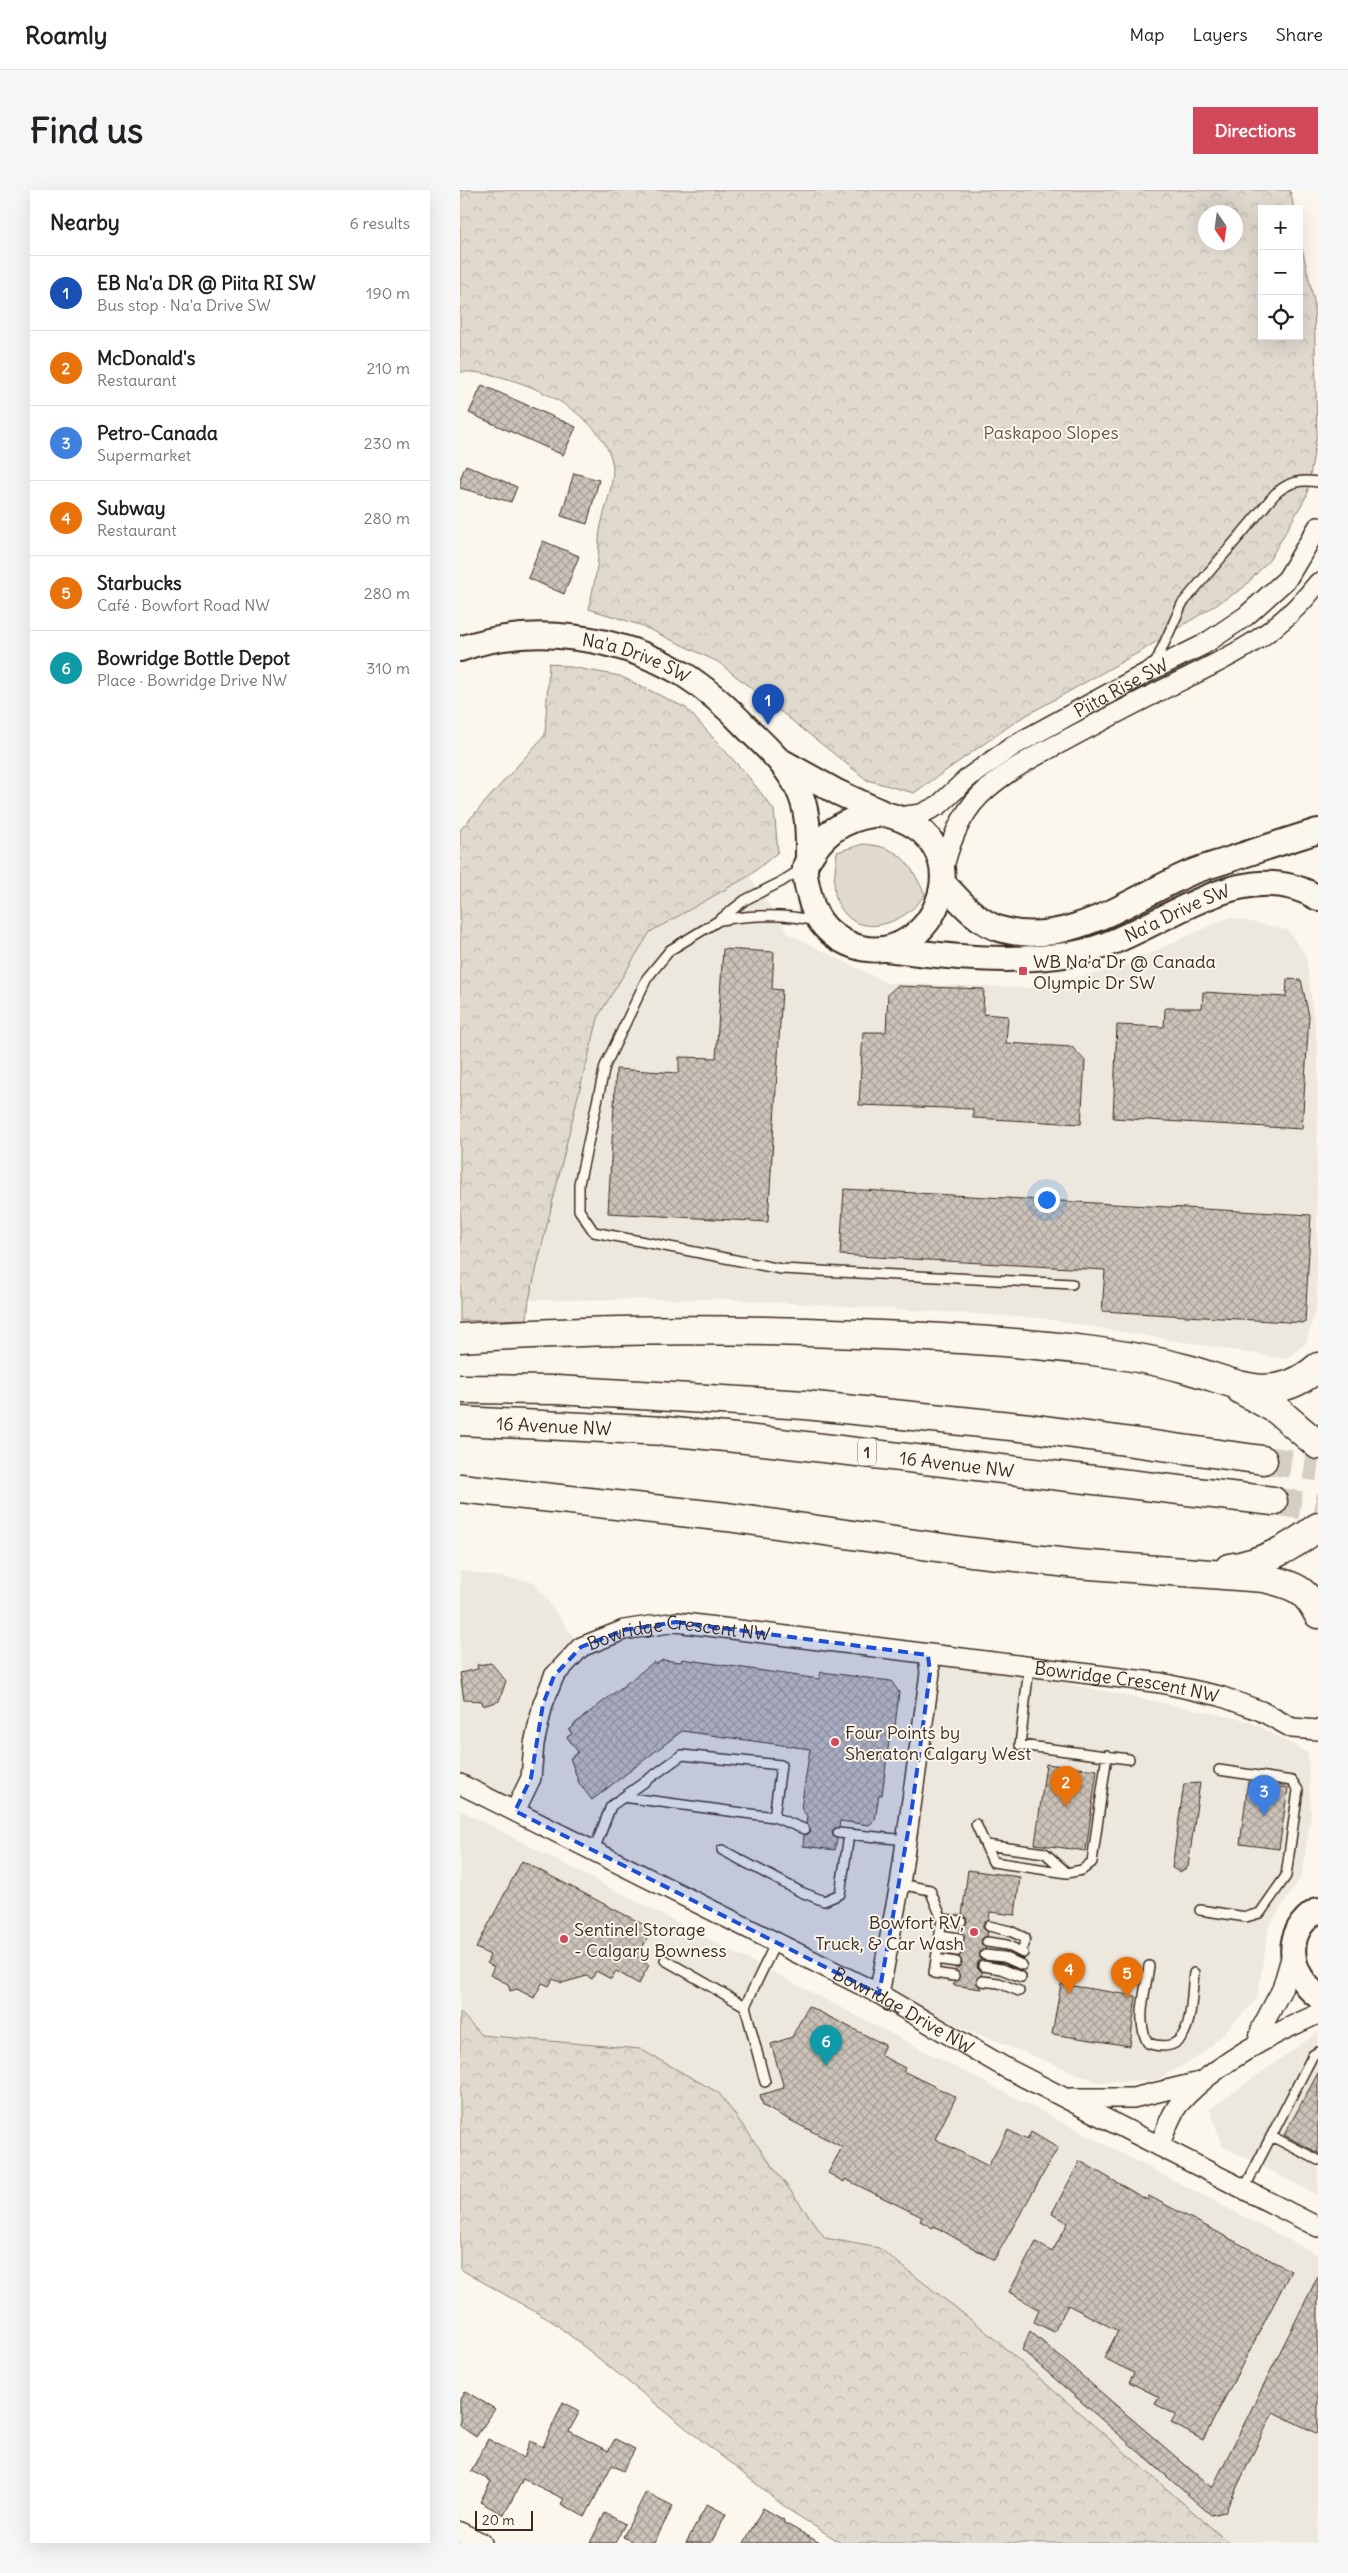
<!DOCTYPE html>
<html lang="en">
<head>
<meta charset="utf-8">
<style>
	body { margin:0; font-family:Delius,sans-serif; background:#f6f6f6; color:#202124 }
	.controls { position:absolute; right:15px; top:15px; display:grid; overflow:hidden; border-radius:0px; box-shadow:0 5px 20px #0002 }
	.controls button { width:45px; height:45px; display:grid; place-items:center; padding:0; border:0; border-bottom:1px solid #e0e0e0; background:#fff; color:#202124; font:25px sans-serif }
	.compass { position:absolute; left:738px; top:15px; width:45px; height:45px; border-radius:50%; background:#fff; box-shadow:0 5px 20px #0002; rotate:167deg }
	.scale { position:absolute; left:15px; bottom:12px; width:58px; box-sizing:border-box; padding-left:5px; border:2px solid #3b2a1e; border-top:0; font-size:14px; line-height:18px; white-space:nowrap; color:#3b2a1e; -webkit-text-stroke:4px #fbf7ec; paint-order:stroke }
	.you { position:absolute; left:586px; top:1009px; width:18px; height:18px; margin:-12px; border:4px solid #fff; border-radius:50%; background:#1a73e8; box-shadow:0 0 0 8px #1a73e833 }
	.badge { display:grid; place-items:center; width:32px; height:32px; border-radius:50%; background:#d1495b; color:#fff; font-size:16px; font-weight:700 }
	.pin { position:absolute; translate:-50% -41px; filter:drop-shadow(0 1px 2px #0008) }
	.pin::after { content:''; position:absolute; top:26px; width:18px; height:15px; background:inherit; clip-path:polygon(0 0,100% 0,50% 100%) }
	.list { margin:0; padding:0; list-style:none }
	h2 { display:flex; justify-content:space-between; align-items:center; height:65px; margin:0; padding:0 20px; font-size:21px }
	h2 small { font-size:16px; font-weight:400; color:#757577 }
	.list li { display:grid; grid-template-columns:32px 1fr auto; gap:15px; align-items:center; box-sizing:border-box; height:75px; padding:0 20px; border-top:1px solid #e0e0e0 }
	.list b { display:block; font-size:19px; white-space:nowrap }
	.list p { margin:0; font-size:16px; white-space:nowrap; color:#757577 }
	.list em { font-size:16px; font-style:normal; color:#757577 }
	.icon { flex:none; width:28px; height:28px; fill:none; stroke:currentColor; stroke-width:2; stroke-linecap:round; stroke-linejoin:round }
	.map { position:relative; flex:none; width:858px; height:2353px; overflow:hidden; border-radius:0px }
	header { display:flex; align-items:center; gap:30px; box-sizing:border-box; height:70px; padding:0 25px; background:#fff; border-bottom:1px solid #e0e0e0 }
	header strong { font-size:24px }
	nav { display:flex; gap:28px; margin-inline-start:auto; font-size:18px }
	.intro { display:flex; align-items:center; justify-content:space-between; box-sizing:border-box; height:120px; padding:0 30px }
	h1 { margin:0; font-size:35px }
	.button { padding:12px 22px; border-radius:0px; background:#d1495b; color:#fff; font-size:18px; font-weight:700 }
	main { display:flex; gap:30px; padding:0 30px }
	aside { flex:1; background:#fff; border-radius:0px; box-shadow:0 5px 20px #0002 }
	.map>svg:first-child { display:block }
</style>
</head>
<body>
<header>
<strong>Roamly</strong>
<nav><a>Map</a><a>Layers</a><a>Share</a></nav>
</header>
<div class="intro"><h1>Find us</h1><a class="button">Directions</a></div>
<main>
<aside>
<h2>Nearby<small>6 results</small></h2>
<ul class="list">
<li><span class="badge" style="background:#1a4fb4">1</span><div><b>EB Na'a DR @ Piita RI SW</b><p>Bus stop · Na'a Drive SW</p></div><em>190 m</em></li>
<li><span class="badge" style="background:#e8710a">2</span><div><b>McDonald's</b><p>Restaurant</p></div><em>210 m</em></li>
<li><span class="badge" style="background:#3f7fe0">3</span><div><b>Petro-Canada</b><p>Supermarket</p></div><em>230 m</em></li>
<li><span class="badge" style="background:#e8710a">4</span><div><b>Subway</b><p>Restaurant</p></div><em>280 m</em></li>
<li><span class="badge" style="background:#e8710a">5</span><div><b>Starbucks</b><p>Café · Bowfort Road NW</p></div><em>280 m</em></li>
<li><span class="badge" style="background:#0f9aa8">6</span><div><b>Bowridge Bottle Depot</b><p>Place · Bowridge Drive NW</p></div><em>310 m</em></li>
</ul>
</aside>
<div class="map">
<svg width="858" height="2353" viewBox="0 0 858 2353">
	<defs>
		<pattern id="forest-crowns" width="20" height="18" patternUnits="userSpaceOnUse" patternTransform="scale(1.25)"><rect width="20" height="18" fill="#dfd9ce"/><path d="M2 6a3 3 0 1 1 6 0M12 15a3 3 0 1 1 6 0" fill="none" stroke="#c0bab0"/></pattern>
		<pattern id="building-cross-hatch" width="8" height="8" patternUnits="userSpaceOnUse" patternTransform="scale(1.25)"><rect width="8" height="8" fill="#ccc4b9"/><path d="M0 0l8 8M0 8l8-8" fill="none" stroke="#a79f96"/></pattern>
	</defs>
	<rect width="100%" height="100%" fill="#fbf7ec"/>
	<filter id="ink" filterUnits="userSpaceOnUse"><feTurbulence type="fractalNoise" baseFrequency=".02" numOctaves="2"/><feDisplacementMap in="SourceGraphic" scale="10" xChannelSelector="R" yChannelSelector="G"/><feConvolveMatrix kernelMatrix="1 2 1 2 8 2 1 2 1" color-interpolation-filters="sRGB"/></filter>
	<g filter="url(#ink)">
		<path fill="#ede8dd" d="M289 686 329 744 427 793 574 798 661 777 769 727 828 740 846 766 858 861 857 1114 846 1153 826 1169 579 1128 261 1109 69 1110 117 910 139 825 190 742Z
			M0 1381 74 1392 121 1457 216 1432 468 1465 789 1531 848 1563 851 1624 842 1685 809 1736 797 1809 743 1864 696 1890 638 1892 419 1804 0 1594Z
			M0 1620 858 2065V2353L766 2352 523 2139 419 2058 365 2048 259 1903 180 1859 21 1845 0 1822Z
			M858 1842V2005L762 1956 750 1919Z"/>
		<path fill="#dfd9ce" stroke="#8d8276" d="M403 654C441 657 449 672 465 704 446 735 392 754 376 708 372 694 376 676 377 662Z"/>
		<path fill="url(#forest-crowns)" stroke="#8d8276" fill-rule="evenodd" d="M0 0H830L834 19H802V146H839V45L854 111 857 244 847 305 810 369 783 398 683 460 558 530 454 603 407 590 258 472 180 435 129 419C133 398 139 373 139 352 139 329 154 301 153 278 148 222 50 179 0 182ZM746 22H776V52H746Z
			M89 473 160 486 226 518 287 585 314 620 318 662 289 686 190 742 139 825 117 910 69 1110 67 1129 0 1131V640L85 545Z
			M0 1822 21 1845 180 1859 259 1903 365 2048 419 2058 523 2139 769 2353H381L329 2320 93 2132 0 2079Z"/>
		<path fill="url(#building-cross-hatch)" stroke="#3b2a1e" d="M22 195 116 237 103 265 9 223Z
			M6 275 57 297 51 312 0 298V289Z
			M114 283 139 290 127 334 101 326Z
			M83 351 119 366 104 404 68 388Z
			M263 759 314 762 312 799 322 800 308 1032 148 1023 156 879 219 883V867L256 868Z
			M827 789 841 790 849 826 842 939 653 928 657 835 704 837 705 818H742L743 802 826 807Z
			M437 796 524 799 523 824 548 826 546 853 612 857 625 871 621 934 513 928V919L399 915 403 842H426L428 804Z
			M384 999 851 1025 845 1133 642 1121 645 1080 380 1065Z
			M222 1469 359 1489 361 1482 431 1491 439 1502 435 1536H431L422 1605H419L415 1630 409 1635 380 1631 379 1637 372 1642 373 1646 377 1649 375 1660 343 1656 344 1645 348 1644 350 1639 346 1633 347 1626 341 1618 350 1559 222 1541 132 1610 119 1593 110 1568 118 1562 107 1547 112 1544 109 1540 114 1536 113 1535 194 1472 196 1474 203 1470 221 1472Z
			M31 1473 46 1491 39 1511 23 1516 22 1511 4 1510 0 1483 18 1479 17 1475Z
			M586 1574 637 1580 626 1661 575 1654Z
			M788 1592 828 1598 819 1659 780 1654Z
			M740 1593 728 1677 720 1682 712 1678 724 1594Z
			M62 1671 192 1739 180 1762 185 1765 182 1771 189 1775 179 1794 156 1781 151 1789 136 1781 132 1789 127 1786 102 1793 93 1789 89 1796 82 1793 74 1808 57 1799 50 1801 48 1794 30 1785 34 1777 27 1773 30 1765 16 1758Z
			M508 1680 560 1687 555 1725 530 1722 529 1730 523 1734V1738L528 1742 527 1746 522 1749 521 1754 526 1758 519 1764 521 1770 518 1772 517 1778 523 1782 516 1791 521 1799 493 1795 500 1786 495 1778 501 1776 502 1772 499 1767 503 1759 498 1755 505 1748 500 1742V1737L507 1732 506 1728 502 1725Z
			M601 1794 676 1806 670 1856 592 1844Z
			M348 1816 425 1855 420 1865 445 1878 443 1881 496 1907 475 1949 528 1976 548 1940 567 1950 571 1942 598 1958 534 2070 474 2036 473 2038 460 2031 462 2027 385 1989 384 1992 368 1983 382 1957 303 1916 300 1905 324 1898 311 1854 332 1847Z
			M858 1883V1963L824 1945Z
			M620 1971 687 2010 689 2006 831 2081 743 2250 711 2233 716 2225 695 2214 699 2207 669 2192 674 2183 644 2168 658 2141 608 2115 594 2142 574 2132 579 2120 549 2102 576 2052 592 2062 608 2033 592 2023Z
			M858 2086V2244L813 2222 765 2322 751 2325 562 2160 570 2141 752 2298Z
			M5 2201 35 2219 16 2247 0 2236V2209Z
			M103 2212 120 2221 109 2241 148 2261 155 2249 175 2259 163 2281 152 2275 125 2327 101 2314 104 2309 63 2289 44 2325 20 2312 31 2291 11 2281 28 2249 64 2268 70 2251 83 2257Z
			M186 2302 213 2316 194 2353H175L163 2347Z
			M247 2314 266 2324 251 2353H226Z
			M303 2318 324 2330 323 2332 360 2353H284Z
			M145 2323 165 2334 155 2353H130Z"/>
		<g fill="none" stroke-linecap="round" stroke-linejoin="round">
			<path stroke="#d5cec3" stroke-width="28" stroke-dasharray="28 14" stroke-linecap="butt" d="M803 1270 858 1277
				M813 1311 858 1318"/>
			<defs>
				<path id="service" d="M695 474 722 414 815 304C829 292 839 289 858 292
					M343 678 321 692 285 710 258 731 210 760 187 788 145 876 119 994V1020L134 1042 321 1079 612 1094
					M261 730C292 725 323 723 354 731
					M569 1477 560 1555 669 1569
					M314 1627 344 1639
					M516 1634 533 1672 607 1683 622 1680 632 1672 647 1565
					M378 1643 446 1650
					M526 1655 585 1663 607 1683
					M134 1660 151 1616 222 1565 321 1575 314 1627 163 1607
					M262 1660 341 1702 364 1711 380 1704 389 1645
					M440 1694 470 1700 482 1729 474 1783 494 1786
					M740 1720 786 1727 800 1723 826 1686 838 1600 832 1591 759 1580
					M482 1729 501 1731
					M529 1736 550 1741 565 1748 564 1755
					M480 1745 499 1748
					M527 1752 547 1755 563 1763
					M478 1758 497 1761
					M525 1765 544 1767 562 1775
					M476 1769 496 1772
					M205 1770 285 1816 316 1752
					M523 1776 541 1779 561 1787
					M689 1776C686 1800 675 1831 688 1853 735 1869 730 1814 734 1783
					M522 1791 539 1793 559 1801
					M285 1816 305 1892
					M811 1946 858 1970
					M784 1999 853 1865 858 1862"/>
				<g id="minor">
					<path id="s1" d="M439 627 461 624 479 615 509 587 553 556 690 481 743 455 786 426 827 389 858 337"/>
					<path d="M484 677C491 648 503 619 527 599 550 579 577 565 604 551 634 535 664 519 694 504 761 470 810 454 858 393"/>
					<path id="s2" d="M0 1594 419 1804 546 1878 858 2037"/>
					<path id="s3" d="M55 1621 71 1588 74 1554 83 1514 94 1486 121 1457 164 1440 216 1432 701 1493 760 1506 801 1521 832 1538 858 1540"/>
					<path d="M419 1804 440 1694 470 1483 468 1465"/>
					<path d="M798 1853 801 1839 822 1799 833 1761"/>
					<path d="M610 1908H673L740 1892"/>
					<path d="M699 1956C705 1943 710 1925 719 1914 754 1874 810 1845 858 1824"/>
					<path d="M0 2342 22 2353"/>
				</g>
				<g id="tertiary">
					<path id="s4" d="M0 459C72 433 158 446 223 484 247 499 268 518 287 538 306 557 326 574 338 599 349 621 348 645 348 669"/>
					<path d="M321 571 377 602 425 624"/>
					<path d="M425 624C535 651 468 791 387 753 370 745 358 732 352 715 349 703 344 690 345 677 346 673 349 668 352 664 368 637 395 625 425 624Z"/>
					<path d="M484 694C500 711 517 732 540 739 603 759 671 710 725 685 738 679 753 675 768 670 798 660 828 650 858 641"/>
					<path id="s5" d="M426 759C489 767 550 774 612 764 689 753 777 658 858 708"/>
					<path d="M858 1720C822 1741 828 1784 858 1806"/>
				</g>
				<g id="motorway">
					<path d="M0 1148C133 1139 265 1138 398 1144 476 1147 555 1151 633 1161 663 1165 694 1170 723 1178 774 1191 811 1218 858 1177"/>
					<path d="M0 1199 97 1200 345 1215 570 1238 803 1270"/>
					<path d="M781 1200 817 1220 858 1255"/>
					<path id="s6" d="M0 1231 204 1241 286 1249 813 1311"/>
					<path d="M0 1298 267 1327 511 1362 617 1374 804 1388C831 1395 845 1397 858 1424"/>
					<path d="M769 1378C803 1373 830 1358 858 1337"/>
				</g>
			</defs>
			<use href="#service" stroke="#3b2a1e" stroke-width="12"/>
			<use href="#minor" stroke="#3b2a1e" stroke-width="22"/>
			<use href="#tertiary" stroke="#3b2a1e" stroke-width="28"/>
			<use href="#motorway" stroke="#3b2a1e" stroke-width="31"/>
			<use href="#service" stroke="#fbf7ec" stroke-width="9"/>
			<use href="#minor" stroke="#fbf7ec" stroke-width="19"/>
			<use href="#tertiary" stroke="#fbf7ec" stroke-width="24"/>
			<use href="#motorway" stroke="#fbf7ec" stroke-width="28"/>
		</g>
	</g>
	<path fill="#1d4ed8" fill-opacity="0.2" stroke="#1d4ed8" stroke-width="4" stroke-dasharray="10 6" stroke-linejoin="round" d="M216 1432 468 1465 470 1483 451 1625 419 1804 55 1621 71 1588 83 1514 94 1486 121 1457 164 1440Z"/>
	<g fill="#d1495b" stroke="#fbf7ec" stroke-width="2">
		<rect x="558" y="776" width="10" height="10" rx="2.5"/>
		<circle cx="375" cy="1552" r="5"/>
		<circle cx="514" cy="1742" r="5"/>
		<circle cx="104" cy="1749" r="5"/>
	</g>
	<g text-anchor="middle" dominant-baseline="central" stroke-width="4" stroke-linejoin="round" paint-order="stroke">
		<rect fill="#fbf7ec" stroke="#75685c" stroke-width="1" x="398" y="1248.5" width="18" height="27" rx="4"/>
		<g font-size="16" font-weight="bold" fill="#3b2a1e">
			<text x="407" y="1262">1</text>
		</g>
		<g font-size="18" fill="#64564a" stroke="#fbf7ec">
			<text x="591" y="242">Paskapoo Slopes</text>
		</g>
		<g font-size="18" fill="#3b2a1e" stroke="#fbf7ec">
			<text stroke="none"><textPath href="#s4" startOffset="181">Na'a Drive SW</textPath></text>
			<text stroke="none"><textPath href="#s1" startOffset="260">Piita Rise SW</textPath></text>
			<text stroke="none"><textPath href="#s5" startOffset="300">Na'a Drive SW</textPath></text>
			<text stroke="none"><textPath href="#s6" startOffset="94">16 Avenue NW</textPath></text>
			<text stroke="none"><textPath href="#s6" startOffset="499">16 Avenue NW</textPath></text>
			<text stroke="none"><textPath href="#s3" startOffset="282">Bowridge Crescent NW</textPath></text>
			<text stroke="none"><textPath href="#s3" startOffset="735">Bowridge Crescent NW</textPath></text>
			<text stroke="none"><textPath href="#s2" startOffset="498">Bowridge Drive NW</textPath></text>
		</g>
		<g font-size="18" fill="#3b2a1e" stroke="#fbf7ec" text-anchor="start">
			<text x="573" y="771">WB Na'a Dr @ Canada<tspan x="573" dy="21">Olympic Dr SW</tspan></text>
			<text x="385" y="1542">Four Points by<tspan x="385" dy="21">Sheraton Calgary West</tspan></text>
			<text x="504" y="1732" text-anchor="end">Bowfort RV,<tspan x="504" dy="21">Truck, &amp; Car Wash</tspan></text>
			<text x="114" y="1739">Sentinel Storage<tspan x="114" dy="21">- Calgary Bowness</tspan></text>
		</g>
	</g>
</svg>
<div class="controls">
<button>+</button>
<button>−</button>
<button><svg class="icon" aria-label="locate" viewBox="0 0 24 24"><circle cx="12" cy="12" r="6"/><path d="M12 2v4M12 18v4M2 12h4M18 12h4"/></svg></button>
</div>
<svg class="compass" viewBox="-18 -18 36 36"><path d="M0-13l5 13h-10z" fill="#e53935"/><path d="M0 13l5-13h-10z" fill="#757577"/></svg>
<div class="scale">20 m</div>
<div class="you"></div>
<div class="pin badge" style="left:308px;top:535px;background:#1a4fb4">1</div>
<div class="pin badge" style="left:606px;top:1617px;background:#e8710a">2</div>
<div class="pin badge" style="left:804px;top:1626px;background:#3f7fe0">3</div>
<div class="pin badge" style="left:609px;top:1804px;background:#e8710a">4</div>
<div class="pin badge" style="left:667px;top:1808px;background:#e8710a">5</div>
<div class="pin badge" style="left:366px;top:1876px;background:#0f9aa8">6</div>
</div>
</main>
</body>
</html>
